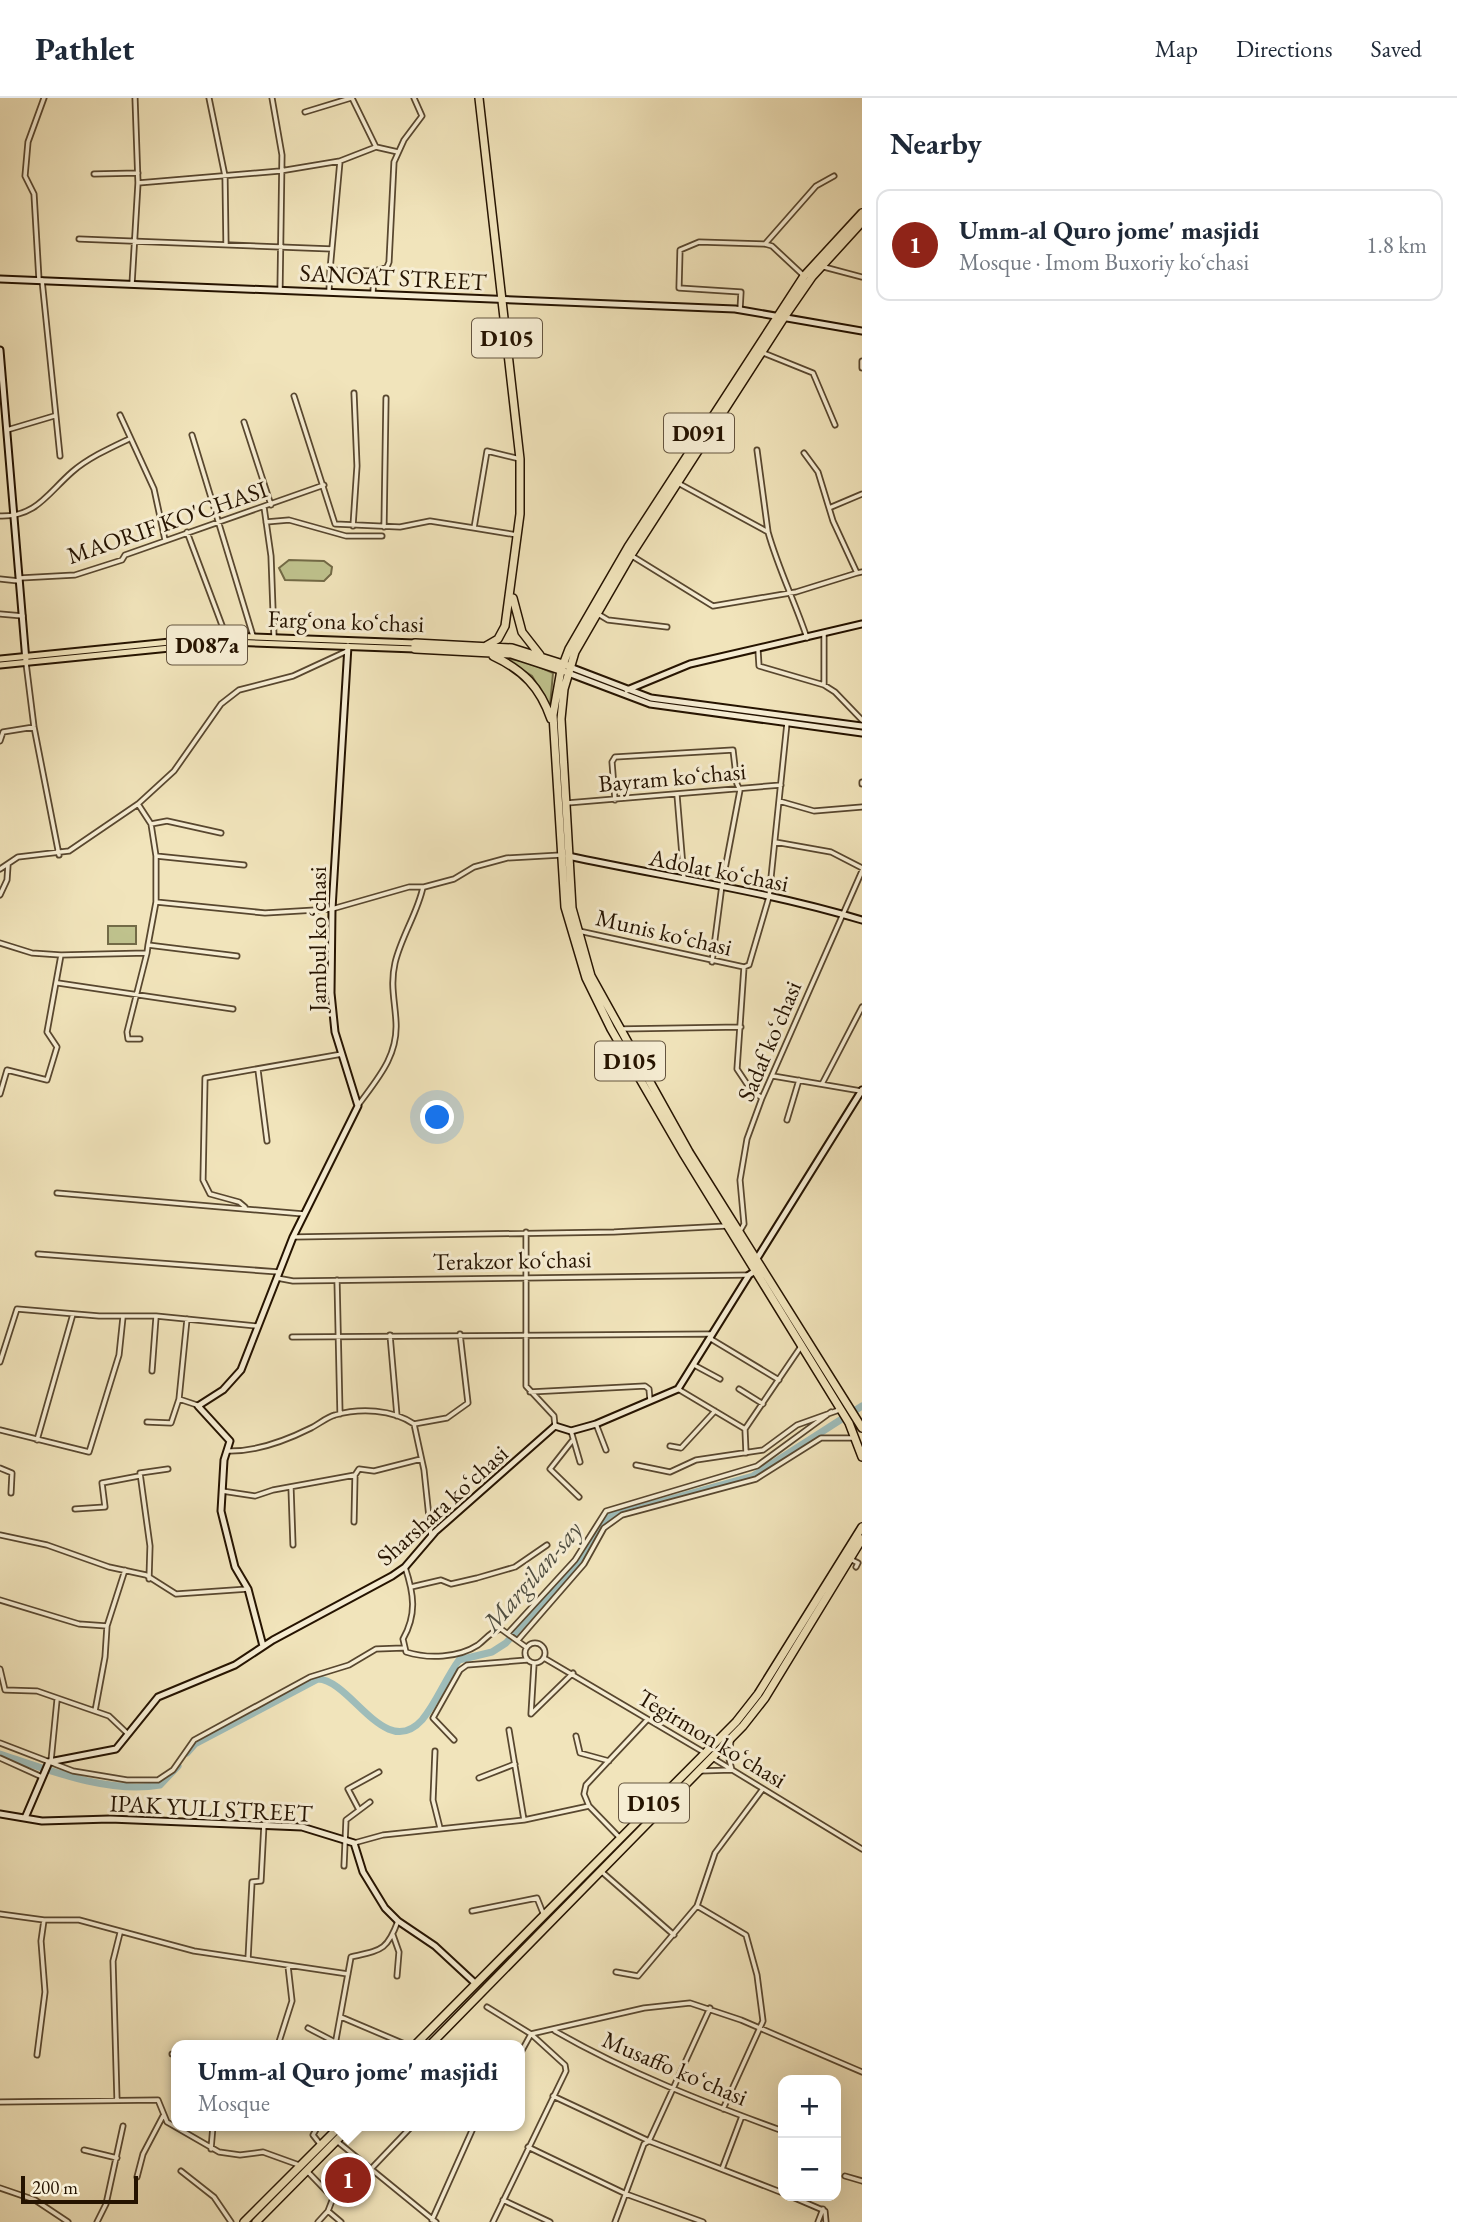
<!DOCTYPE html>
<html lang="en">
<head>
<meta charset="utf-8">
<style>
	body { margin:0; font-family:"EB Garamond",serif; background:#f2f2f3; color:#1f2937 }
	.controls { position:absolute; right:21px; bottom:21px; display:grid; overflow:hidden; border-radius:14px; box-shadow:0 7px 28px #0002 }
	.controls button { width:63px; height:63px; display:grid; place-items:center; padding:0; border:0; border-bottom:2px solid #e0e1e3; background:#fff; color:#1f2937; font:35px sans-serif }
	.scale { position:absolute; left:21px; bottom:18px; width:117px; box-sizing:border-box; padding-left:7px; border:4px solid #251300; border-top:0; font-size:19px; line-height:24px; white-space:nowrap; color:#251300; -webkit-text-stroke:5px #f6edd3; paint-order:stroke }
	.you { position:absolute; left:438px; top:1020px; width:24px; height:24px; margin:-18px; border:5px solid #fff; border-radius:50%; background:#1a73e8; box-shadow:0 0 0 10px #1a73e833 }
	.badge { display:grid; place-items:center; width:46px; height:46px; border-radius:50%; background:#8f2418; color:#fff; font-size:23px; font-weight:700 }
	.pin { position:absolute; translate:-50% -50%; border:4px solid #fff; box-shadow:0 2px 7px #0006 }
	.popup { position:absolute; left:171px; top:1942px; width:354px; height:91px; box-sizing:border-box; display:grid; place-content:center; border-radius:14px; background:#fff; filter:drop-shadow(0 2px 5px #0005); font-size:23px; white-space:nowrap; color:#747a83 }
	.popup b { font-size:26px; color:#1f2937 }
	.popup::after { content:''; position:absolute; left:50%; top:100%; margin-left:-14px; border:14px solid transparent; border-top-color:#fff }
	.list { margin:0; padding:0; list-style:none }
	h2 { display:flex; justify-content:space-between; align-items:center; height:91px; margin:0; padding:0 28px; font-size:30px }
	h2 small { font-size:23px; font-weight:400; color:#747a83 }
	.list li { display:grid; grid-template-columns:46px 1fr auto; gap:21px; align-items:center; box-sizing:border-box; height:112px; margin:0 14px 14px; padding:0 14px; border:2px solid #e0e1e3; border-radius:14px }
	.list b { display:block; font-size:26px; white-space:nowrap }
	.list p { margin:0; font-size:23px; white-space:nowrap; color:#747a83 }
	.list em { font-size:23px; font-style:normal; color:#747a83 }
	.map { position:relative; flex:none; width:862px; height:2124px; overflow:hidden }
	header { display:flex; align-items:center; gap:42px; box-sizing:border-box; height:98px; padding:0 35px; background:#fff; border-bottom:2px solid #e0e1e3 }
	header strong { font-size:33px }
	nav { display:flex; gap:38px; margin-inline-start:auto; font-size:24px }
	main { display:flex }
	aside { flex:1; background:#fff }
	.map>svg:first-child { display:block }
</style>
</head>
<body>
<header>
<strong>Pathlet</strong>
<nav><a>Map</a><a>Directions</a><a>Saved</a></nav>
</header>
<main>
<div class="map">
<svg width="862" height="2124" viewBox="0 0 862 2124">
	<rect width="100%" height="100%" fill="#f1e4bb"/>
	<filter id="stains"><feTurbulence type="fractalNoise" baseFrequency=".00286" numOctaves="4"/><feColorMatrix values="0 0 0 0 .2 0 0 0 0 .09 0 0 0 0 .02 0 0 0 .5 -.17"/></filter>
	<radialGradient id="worn" r=".72"><stop offset=".6" stop-color="#630" stop-opacity="0"/><stop offset="1" stop-color="#630" stop-opacity=".3"/></radialGradient>
	<path fill="#bfc28d" stroke="#726a46" stroke-width="2" d="M289 462 324 463 332 469 331 476 324 483 285 482 279 470Z
		M504 560 528 564 553 575 550 608 532 578Z
		M108 828H136V846H108Z"/>
	<g fill="none" stroke-linecap="round" stroke-linejoin="round">
		<path stroke="#9ebcb9" stroke-width="7" d="M187 1655 195 1646 318 1581C351 1582 385 1663 422 1622 437 1604 445 1581 459 1562L492 1554 506 1545 582 1461 599 1429 609 1418 753 1378 862 1308
			M0 1656C48 1672 109 1696 160 1687L178 1668"/>
		<defs>
			<path id="street" d="M209 0 225 78 226 147
				M272 0 282 57 280 192
				M352 0 376 49 398 54
				M305 14 351 0
				M94 76 138 75
				M138 85 280 73 340 63
				M79 141 332 151
				M765 146 816 88 834 78
				M824 169 862 179
				M374 173 330 172 340 63 376 49
				M39 182 34 96 25 78 28 44 44 0
				M42 182 60 358
				M132 186 138 85 135 0
				M329 193 330 172
				M373 195 374 173 387 169 389 164 394 64 404 42 422 18 414 0
				M740 212 741 194 679 190 680 152 699 144 765 146 772 148 803 177
				M761 254 813 275 835 327
				M862 263V270
				M294 298 335 426 400 429 430 423 474 430
				M120 317 154 391 165 442
				M244 324 271 407
				M7 332 54 318
				M192 337 253 538
				M757 352 768 434
				M804 355 818 374 833 423 857 475 862 474
				M678 385 768 434C778 470 795 504 807 540
				M264 409 271 458 274 539
				M829 410 862 396
				M0 418C36 419 47 396 72 374 88 360 110 350 129 341
				M266 424 289 422 346 438H382
				M353 428 357 368 354 295
				M384 429 386 300
				M187 434 226 538
				M517 437 474 430 487 353 520 361
				M632 458 713 508 796 494 857 475
				M20 480 75 477 122 462 125 457 324 387
				M0 481 19 483
				M0 516 23 518
				M598 516 608 522 667 529
				M824 535V587
				M758 552 759 568 824 587 835 594 862 622
				M26 565 34 629 59 757
				M0 643 3 634 34 629
				M862 684V686
				M677 697 684 781
				M615 702 612 664 615 659 733 652 737 686 740 692 722 787 712 864
				M779 703 814 713 862 709
				M567 705 781 687
				M138 706 151 726 156 758
				M151 726 167 723 221 735
				M775 744 831 754 862 770
				M0 771 18 759 69 753 138 706 174 673 221 606 239 592 293 578 347 553
				M0 797 7 782 8 767
				M156 804V758L244 767
				M579 833 744 869
				M0 845 32 855 61 857
				M148 847 156 804 265 815 332 811 409 789H424L454 781 474 769 507 760 561 757
				M147 855 148 847 237 858
				M58 885 233 911
				M620 931 741 929
				M258 972 267 1043
				M773 978 861 993
				M822 986 862 909
				M0 996 7 972 47 982 57 949 47 934 61 857 147 855 127 934 128 941H140
				M762 1000 751 992 737 971 744 869 749 867 769 799 787 625
				M359 1006C378 980 398 958 396 924 395 903 390 887 395 865 401 839 418 814 423 789
				M787 1022 799 982
				M57 1095 304 1116
				M245 1109 239 1104 210 1096 203 1082 205 980 342 956
				M740 1133 744 1126 740 1082 747 1041 762 1000 862 773
				M526 1134V1288L554 1318 555 1328
				M293 1139 614 1134 726 1128
				M38 1156 279 1174
				M277 1180 293 1183 749 1177
				M337 1182 340 1316
				M187 1221 179 1301 197 1307
				M390 1237 397 1318
				M292 1239 712 1236
				M711 1241 779 1282
				M0 1264 17 1211 99 1218H156L257 1228
				M694 1267 720 1281
				M152 1273 156 1219
				M678 1291 745 1331 802 1247
				M739 1291 763 1306
				M530 1294 645 1288 649 1291 650 1302
				M147 1324 171 1325 179 1301
				M414 1326 447 1320 468 1305 460 1236
				M596 1326 606 1352
				M0 1332 89 1354 119 1257 123 1219
				M745 1332 746 1355
				M571 1333 580 1364
				M37 1342 73 1216
				M572 1343 550 1371 579 1399
				M670 1348 681 1350 715 1313
				M227 1353C256 1354 285 1343 311 1330 319 1326 327 1319 335 1317 360 1310 392 1311 414 1326L424 1372 431 1438
				M636 1367 670 1374 696 1362 763 1352 797 1327 839 1312
				M0 1370 12 1375 11 1395
				M291 1390 293 1447
				M222 1393 255 1398 273 1392 355 1377 359 1371 374 1373 421 1361
				M75 1411 105 1409 102 1385 139 1378
				M354 1424 355 1377
				M0 1437 47 1447 109 1469 146 1477 176 1496 248 1491
				M850 1461 858 1465 856 1469
				M405 1469C414 1496 417 1516 403 1541L406 1554C428 1561 458 1560 478 1547 486 1541 491 1533 501 1531L526 1549
				M149 1481 150 1448 140 1375 168 1371
				M411 1489 441 1482 451 1486 477 1480 515 1469 547 1447
				M0 1502 79 1526 107 1528
				M509 1534 575 1462 606 1413 757 1368 831 1314
				M518 1542 584 1466 604 1430 622 1417 756 1381 821 1340H852
				M525 1555a10 10 0 1 1 20 0a10 10 0 1 1-20 0Z
				M544 1560 705 1655
				M534 1566 531 1616 573 1575
				M0 1571 5 1592 37 1593 109 1618 128 1636
				M95 1613 105 1559 107 1528 125 1472
				M509 1632 524 1722
				M576 1638 580 1655 609 1663
				M454 1642 433 1620 460 1572 467 1567 527 1562
				M0 1645 73 1673 127 1682H158L173 1672 194 1642 310 1579 349 1567 376 1551 403 1550
				M435 1653 433 1702 440 1730
				M711 1659 862 1751
				M0 1660 42 1679
				M51 1663 57 1602
				M700 1673 732 1672 729 1661 731 1642
				M479 1680 515 1666
				M589 1708 584 1696 586 1687 647 1622
				M358 1710 348 1691 379 1674
				M354 1745 383 1737 524 1722 589 1708 620 1740
				M344 1768 346 1722 370 1704
				M602 1774 674 1837
				M697 1808 746 1837 757 1877 763 1923 723 2011
				M472 1813 537 1800 543 1815
				M0 1816 44 1822H79L194 1853 348 1876
				M393 1837 399 1854 397 1878
				M248 1861 252 1784 261 1783 264 1726
				M616 1874 638 1878 697 1808 715 1755 762 1692
				M487 1909 531 1936 644 1910 690 1905 741 1922 862 1974
				M341 1919 407 1947
				M308 1930 335 1944
				M555 1933C626 1974 706 2005 783 2033
				M278 1947 292 1903 288 1868
				M335 1947 351 1859C381 1852 387 1853 398 1823
				M172 1956H176
				M37 1957 45 1894 41 1843 44 1822
				M553 1998 649 2043 783 2095
				M117 2002 113 1863 120 1835
				M0 2004 158 2002 167 2024 219 2054 240 2057 263 2054 299 2067
				M318 2028 313 2037 320 2046
				M338 2044 436 2124
				M528 2049 626 2096 703 2124
				M211 2051 213 2028
				M84 2052 117 2060
				M722 2071 742 2018
				M370 2072 412 2028
				M181 2073 214 2099 231 2124
				M308 2074 333 2100 328 2113 341 2124
				M845 2078 862 2083
				M137 2079 143 2056 163 2018
				M0 2090 35 2102 68 2124
				M790 2098 825 2113 826 2124
				M503 2102 550 2124
				M432 2122 474 2028
				M97 2124 106 2106 123 2028
				M318 2124 328 2113
				M493 2124 566 1973 565 1967 531 1936 520 1956
				M615 2124 644 2046 649 2043 710 1910
				M818 2124 823 2111"/>
			<path id="secondary" d="M0 181 735 211 862 233
				M0 252 26 563
				M570 569 651 600 862 628
				M568 575 650 606 862 635
				M627 592 690 566 862 526
				M568 758C666 779 766 793 862 822
				M756 1162 862 992
				M263 1548 248 1491 235 1469 221 1413 224 1362 230 1343 198 1308 223 1292 241 1272 293 1139 358 1008 335 934 331 895 332 811 348 548
				M0 1716 42 1723 110 1721 302 1729 354 1745 363 1774 385 1810 398 1823 435 1848 476 1886
				M25 1720 49 1664 116 1651 158 1599 235 1567 273 1542 392 1478 405 1469 435 1434 555 1328 571 1333 596 1326 678 1291 749 1177 755 1173"/>
			<path id="primary" d="M0 561 230 538 415 545
				M0 567 230 544 415 551"/>
			<path id="highway" d="M479 0 520 361V416L505 528 498 541 486 548
				M862 115 804 178 628 449 569 551 561 572 553 617 565 809 586 880 611 931 684 1057 849 1325 862 1359
				M862 124 812 179 785 218 631 457 575 554 564 591 561 621 572 810 591 878 689 1054 862 1330
				M513 500 522 534 540 557
				M493 558C523 572 540 589 551 621
				M563 573 511 556 415 551V545L512 550 566 567
				M415 1947 736 1624 758 1596 862 1429
				M430 1947 743 1628 765 1600 862 1441
				M244 2124 340 2028
				M256 2124 351 2028"/>
		</defs>
		<use href="#street" stroke="#58472f" stroke-width="7"/>
		<use href="#secondary" stroke="#251300" stroke-width="9"/>
		<use href="#primary" stroke="#251300" stroke-width="9"/>
		<use href="#highway" stroke="#251300" stroke-width="10"/>
		<use href="#street" stroke="#f6edd3" stroke-width="3.5"/>
		<use href="#secondary" stroke="#f6edd3" stroke-width="5"/>
		<use href="#primary" stroke="#f1e4bb" stroke-width="5"/>
		<use href="#highway" stroke="#f1e4bb" stroke-width="7"/>
	</g>
	<g text-anchor="middle" dominant-baseline="central" stroke-width="6" stroke-linejoin="round" paint-order="stroke">
		<g fill="#f6edd3" stroke="#64543f" stroke-width="2">
			<rect x="472" y="220.5" width="70" height="39" rx="5"/>
			<rect x="664" y="315.5" width="70" height="39" rx="5"/>
			<rect x="167" y="527.5" width="80" height="39" rx="5"/>
			<rect x="595" y="943.5" width="70" height="39" rx="5"/>
			<rect x="619" y="1685.5" width="70" height="39" rx="5"/>
		</g>
		<g font-size="23" font-weight="bold" fill="#251300">
			<text x="507" y="240">D105</text>
			<text x="699" y="335">D091</text>
			<text x="207" y="547">D087a</text>
			<text x="630" y="963">D105</text>
			<text x="654" y="1705">D105</text>
		</g>
		<g font-size="24" fill="#251300" stroke="#f6edd3">
			<text transform="translate(393 179) rotate(3)">SANOAT STREET</text>
			<text transform="translate(167 424) rotate(-19)">MAORIF KO'CHASI</text>
			<text transform="translate(346 523) rotate(2)">Fargʻona koʻchasi</text>
			<text transform="translate(672 679) rotate(-5)">Bayram koʻchasi</text>
			<text transform="translate(719 772) rotate(11)">Adolat koʻchasi</text>
			<text transform="translate(664 834) rotate(13)">Munis koʻchasi</text>
			<text transform="translate(317 841) rotate(-90)">Jambul koʻchasi</text>
			<text transform="translate(769 943) rotate(-67)">Sadaf koʻchasi</text>
			<text transform="translate(512 1162) rotate(-1)">Terakzor koʻchasi</text>
			<text transform="translate(442 1407) rotate(-42)">Sharshara koʻchasi</text>
			<text transform="translate(712 1640) rotate(31)">Tegirmon koʻchasi</text>
			<text transform="translate(211 1710) rotate(3)">IPAK YULI STREET</text>
			<text transform="translate(675 1970) rotate(23)">Musaffo koʻchasi</text>
		</g>
		<g font-size="26" font-style="italic" fill="#4f4e41" stroke="#f6edd3">
			<text transform="translate(532 1478) rotate(-49)">Margilan-say</text>
		</g>
	</g>
	<rect width="100%" height="100%" filter="url(#stains)"/>
	<rect width="100%" height="100%" fill="url(#worn)"/>
</svg>
<div class="controls">
<button>+</button>
<button>−</button>
</div>
<div class="scale">200 m</div>
<div class="you"></div>
<div class="pin badge" style="left:348px;top:2082px">1</div>
<div class="popup"><b>Umm-al Quro jome' masjidi</b>Mosque</div>
</div>
<aside>
<h2>Nearby<small></small></h2>
<ul class="list">
<li><span class="badge">1</span><div><b>Umm-al Quro jome' masjidi</b><p>Mosque · Imom Buxoriy koʻchasi</p></div><em>1.8 km</em></li>
</ul>
</aside>
</main>
</body>
</html>
